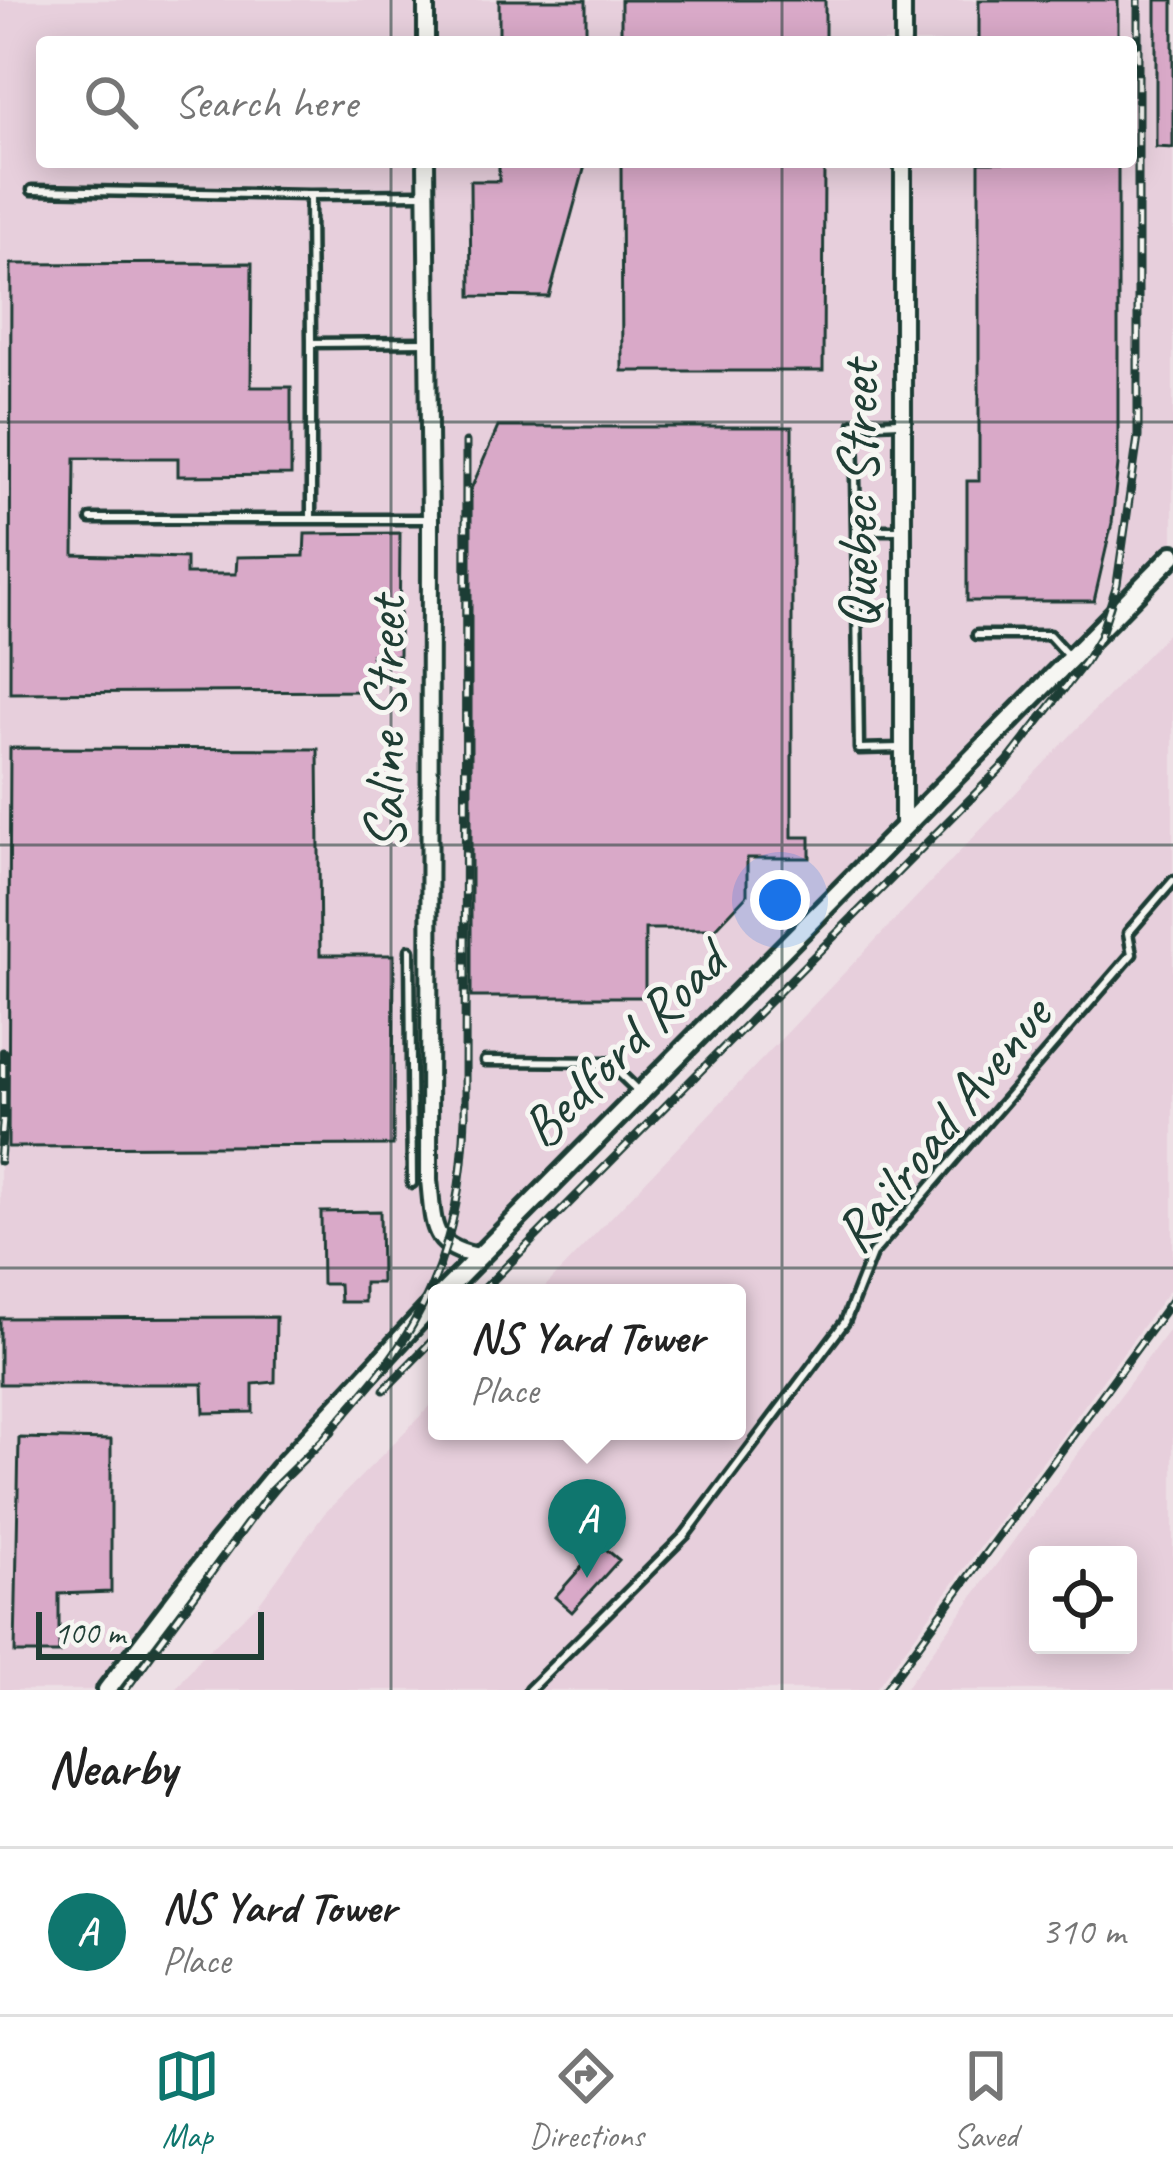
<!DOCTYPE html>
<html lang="en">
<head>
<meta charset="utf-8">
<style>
	body { margin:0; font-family:Caveat,sans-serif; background:#f2f2f2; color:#222 }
	.controls { position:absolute; right:36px; bottom:36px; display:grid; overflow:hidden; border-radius:12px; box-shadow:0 6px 30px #0003 }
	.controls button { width:108px; height:108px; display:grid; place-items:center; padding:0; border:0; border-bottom:3px solid #e0e0e0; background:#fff; color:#222; font:60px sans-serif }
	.scale { position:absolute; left:36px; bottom:30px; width:228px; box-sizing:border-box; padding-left:12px; border:6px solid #1f3d34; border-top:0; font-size:33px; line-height:42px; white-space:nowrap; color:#1f3d34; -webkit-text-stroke:9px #f6f6f2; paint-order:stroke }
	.you { position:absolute; left:780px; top:900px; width:42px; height:42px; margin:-30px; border:9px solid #fff; border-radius:50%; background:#1a73e8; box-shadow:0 0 0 18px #1a73e833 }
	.badge { display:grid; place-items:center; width:78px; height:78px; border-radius:50%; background:#0f766e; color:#fff; font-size:39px; font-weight:700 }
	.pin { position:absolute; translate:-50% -99px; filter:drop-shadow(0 3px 6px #0008) }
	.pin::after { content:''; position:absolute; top:63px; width:42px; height:36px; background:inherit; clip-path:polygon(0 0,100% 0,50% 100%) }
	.popup { position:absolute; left:428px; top:1284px; width:318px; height:156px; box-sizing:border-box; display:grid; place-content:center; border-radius:12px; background:#fff; filter:drop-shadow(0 3px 9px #0005); font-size:39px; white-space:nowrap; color:#767676 }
	.popup b { font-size:45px; color:#222 }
	.popup::after { content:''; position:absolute; left:50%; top:100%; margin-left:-24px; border:24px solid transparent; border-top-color:#fff }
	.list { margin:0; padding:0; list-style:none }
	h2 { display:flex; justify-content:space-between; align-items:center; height:156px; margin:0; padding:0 48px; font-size:51px }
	h2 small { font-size:39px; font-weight:400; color:#767676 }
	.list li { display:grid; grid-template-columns:78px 1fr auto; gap:36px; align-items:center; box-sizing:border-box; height:168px; padding:0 48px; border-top:3px solid #e0e0e0 }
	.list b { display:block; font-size:45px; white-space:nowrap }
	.list p { margin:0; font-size:39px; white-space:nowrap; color:#767676 }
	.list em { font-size:39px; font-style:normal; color:#767676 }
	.icon { flex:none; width:66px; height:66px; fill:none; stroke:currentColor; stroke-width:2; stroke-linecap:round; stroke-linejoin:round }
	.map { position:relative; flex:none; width:1173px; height:1690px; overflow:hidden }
	.search { position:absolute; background:#fff; box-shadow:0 6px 30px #0003; left:36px; right:36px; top:36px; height:132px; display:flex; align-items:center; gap:30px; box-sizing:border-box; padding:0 42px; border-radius:12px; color:#767676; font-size:45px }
	.sheet { height:324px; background:#fff }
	nav { display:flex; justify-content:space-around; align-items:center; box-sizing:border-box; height:168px; border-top:3px solid #e0e0e0; background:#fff; font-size:33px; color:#767676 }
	nav a { display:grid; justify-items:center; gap:6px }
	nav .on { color:#0f766e }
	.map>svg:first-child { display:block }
</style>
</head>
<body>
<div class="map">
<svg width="1173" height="1690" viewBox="0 0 1173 1690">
	<rect width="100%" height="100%" fill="#eddfe5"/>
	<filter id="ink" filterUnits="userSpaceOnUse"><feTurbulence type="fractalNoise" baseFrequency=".00833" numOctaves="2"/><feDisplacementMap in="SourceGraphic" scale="24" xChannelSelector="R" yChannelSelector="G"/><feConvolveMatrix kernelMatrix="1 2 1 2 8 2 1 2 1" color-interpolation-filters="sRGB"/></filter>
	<g filter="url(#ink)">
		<path fill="#e7cfdc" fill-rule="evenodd" d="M0 0H1173V561L444 1293 239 1519 107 1690H0ZM42 42H1131V162H42Z
			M1173 628V1285L875 1690H175L200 1658 260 1602 324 1514 437 1399V1431H737V1293H539Z
			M1173 1324V1690H904ZM1128 1555V1645H1038V1555Z"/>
		<path fill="#d9a9c8" stroke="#1f3d34" stroke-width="3" d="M499 0H586V42H499Z
			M621 0H825V42H621Z
			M979 0H1118V42H979Z
			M1156 0H1173V148L1156 147Z
			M499 162H586L549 297 471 296 470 181H499Z
			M621 162H824L823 371H622Z
			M979 162H1118V465L1112 523 1094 601H967V481H979Z
			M252 263 251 387H291V475L178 476V458H75L74 555 186 558V574H236L237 557 304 556 305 534 400 533 399 656 372 655V691L10 693 11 264Z
			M498 427H792V837H810V858H747V895L715 929H645V997H471V489Z
			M10 748 318 749 320 955H394L393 1145 8 1147Z
			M380 1211 381 1283H364V1302H340L339 1284H322L321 1212Z
			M276 1317 275 1382 253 1384V1412L204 1413 203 1384H0V1318Z
			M19 1438 111 1440V1592L59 1594V1653H15Z
			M601 1545 619 1560 572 1612 555 1597Z"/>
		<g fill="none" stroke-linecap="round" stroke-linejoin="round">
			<defs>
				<path id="service" d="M32 190 310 195
					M426 342 311 343V519H427
					M311 343 310 195 422 194
					M91 519H311
					M856 530 854 424 900 422
					M899 530H856L859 749 900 748
					M977 635H1049L1068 656
					M410 950 412 1183
					M485 1061 608 1062 637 1090
					M529 1690 685 1535 845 1322 872 1254 1132 954 1128 933 1173 881"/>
				<path id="minor" d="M426 0V42
					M903 42V0
					M426 162 430 519 429 1180C434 1224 429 1248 480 1256
					M903 827V162"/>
				<path id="tertiary" d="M443 1293 1173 555
					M107 1690 217 1545 279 1470 437 1300"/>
			</defs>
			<use href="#service" stroke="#1f3d34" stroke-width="15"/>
			<use href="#minor" stroke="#1f3d34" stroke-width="22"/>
			<use href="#tertiary" stroke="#1f3d34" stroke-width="26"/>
			<use href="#service" stroke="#f6f6f2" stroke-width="6"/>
			<use href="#minor" stroke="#f6f6f2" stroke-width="14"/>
			<use href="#tertiary" stroke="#f6f6f2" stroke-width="16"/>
			<defs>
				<path id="rail" d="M0 1161 3 1122V1052
					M480 1293 1007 762 1085 662 1100 637 1117 584 1138 437V0
					M384 1390 437 1336
					M321 1442C353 1404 389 1367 413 1324 449 1260 463 1189 465 1117L466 442
					M125 1690 272 1490 332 1431
					M885 1690 1173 1299"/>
			</defs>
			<use href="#rail" stroke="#1f3d34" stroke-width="9"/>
			<use href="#rail" stroke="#f6f6f2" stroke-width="4.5" stroke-dasharray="14" stroke-linecap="butt"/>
		</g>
	</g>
	<path fill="none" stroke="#1f3d34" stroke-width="3" stroke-opacity="0.55" d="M391 0V42M782 0V42M391 162V1690M782 162V1690M0 422H1173M0 845H1173M0 1268H1173"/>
	<g text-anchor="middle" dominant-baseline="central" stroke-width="10" stroke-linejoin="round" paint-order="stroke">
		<g font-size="57" fill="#1f3d34" stroke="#f6f6f2">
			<text transform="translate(858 495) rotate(-90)">Quebec Street</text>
			<text transform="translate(385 723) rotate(-90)">Saline Street</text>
			<text transform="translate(623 1045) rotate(-45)">Bedford Road</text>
			<text transform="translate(942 1124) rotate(-51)">Railroad Avenue</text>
		</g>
	</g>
</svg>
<div class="controls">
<button><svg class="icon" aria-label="locate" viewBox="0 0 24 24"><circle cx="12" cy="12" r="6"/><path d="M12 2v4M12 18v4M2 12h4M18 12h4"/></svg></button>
</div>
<div class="scale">100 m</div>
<div class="you"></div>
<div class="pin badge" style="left:587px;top:1578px">A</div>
<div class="popup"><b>NS Yard Tower</b>Place</div>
<div class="search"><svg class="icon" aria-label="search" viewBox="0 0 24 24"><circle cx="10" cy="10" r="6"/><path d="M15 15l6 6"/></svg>Search here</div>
</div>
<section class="sheet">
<h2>Nearby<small></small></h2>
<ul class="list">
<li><span class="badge">A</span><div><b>NS Yard Tower</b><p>Place</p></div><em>310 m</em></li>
</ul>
</section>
<nav>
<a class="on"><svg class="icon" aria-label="map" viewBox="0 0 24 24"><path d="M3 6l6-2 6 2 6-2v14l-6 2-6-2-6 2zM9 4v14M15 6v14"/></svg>Map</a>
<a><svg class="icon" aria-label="directions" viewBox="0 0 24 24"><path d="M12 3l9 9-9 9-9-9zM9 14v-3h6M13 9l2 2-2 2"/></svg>Directions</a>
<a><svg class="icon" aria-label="saved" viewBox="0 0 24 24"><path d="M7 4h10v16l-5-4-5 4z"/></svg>Saved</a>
</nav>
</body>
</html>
